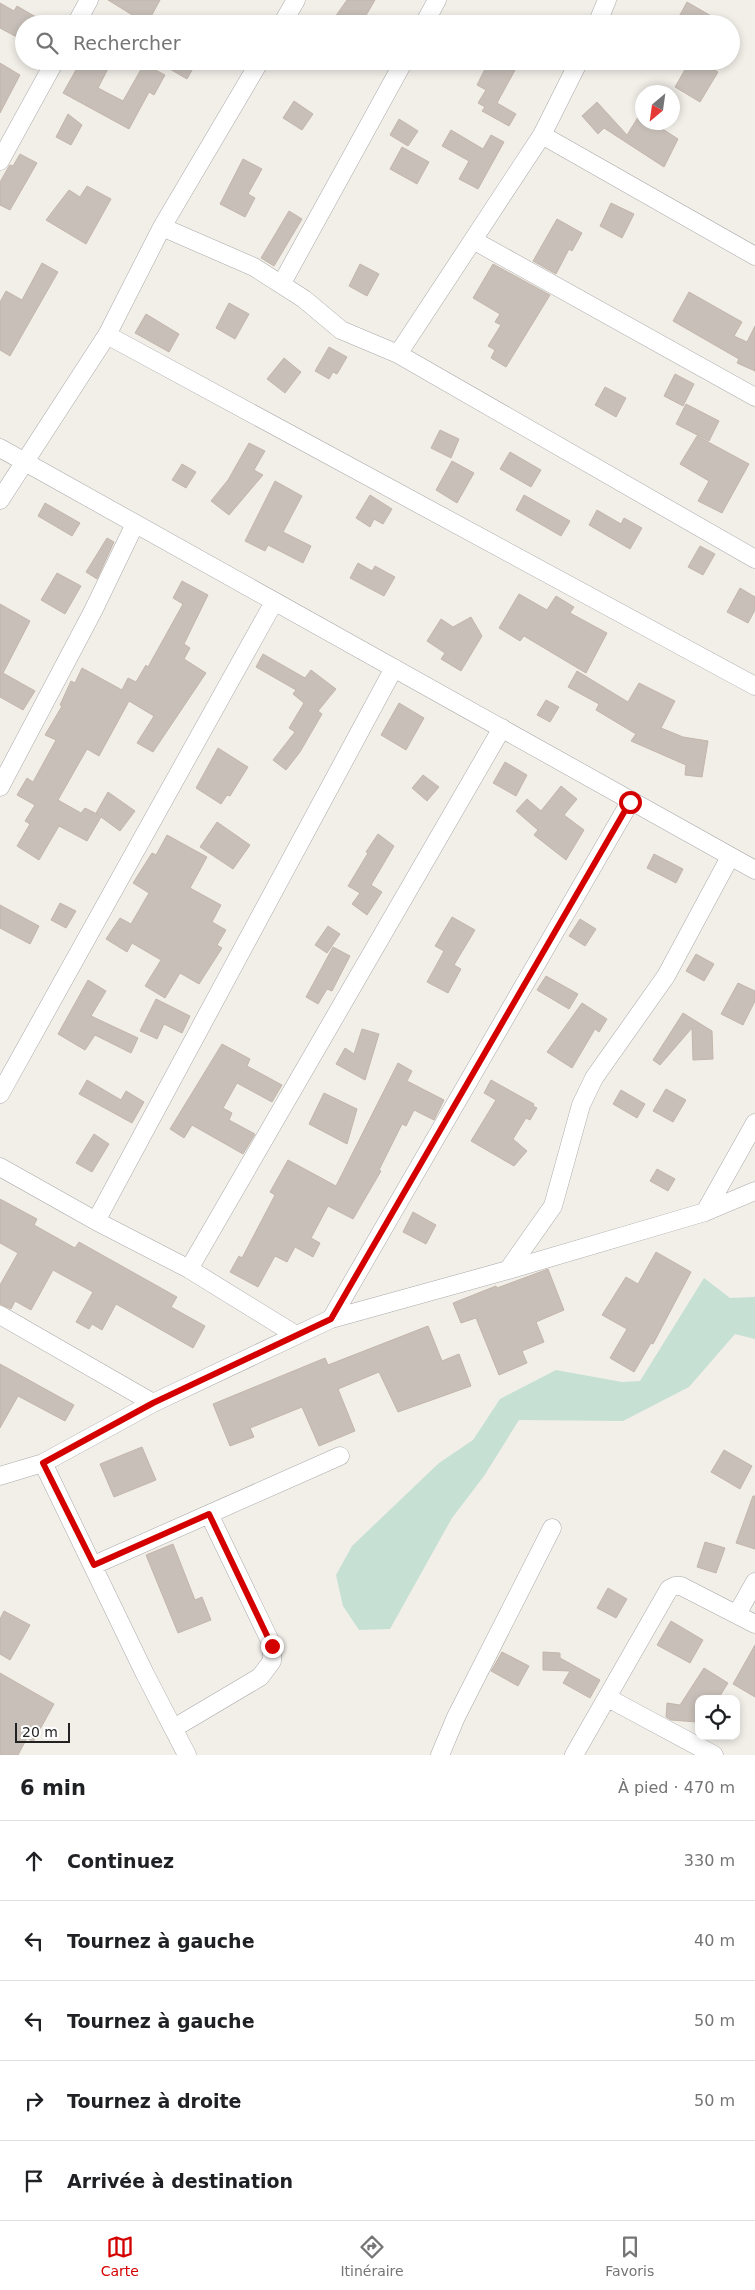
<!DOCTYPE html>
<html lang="fr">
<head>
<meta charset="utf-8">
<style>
	body { margin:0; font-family:"DejaVu Sans",sans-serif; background:#f2f2f2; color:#202124 }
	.controls { position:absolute; right:15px; bottom:15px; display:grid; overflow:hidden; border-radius:10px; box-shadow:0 2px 8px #0003 }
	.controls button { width:45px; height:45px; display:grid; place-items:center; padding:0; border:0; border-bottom:1px solid #e0e0e0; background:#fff; color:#202124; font:25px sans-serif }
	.compass { position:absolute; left:635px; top:85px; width:45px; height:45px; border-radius:50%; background:#fff; box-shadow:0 2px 8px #0003; rotate:209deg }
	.scale { position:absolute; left:15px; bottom:12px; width:55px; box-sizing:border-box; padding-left:5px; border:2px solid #222; border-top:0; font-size:14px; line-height:18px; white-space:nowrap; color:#222; -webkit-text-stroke:4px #fff; paint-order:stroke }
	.stop { position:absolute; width:15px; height:15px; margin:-11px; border:4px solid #d40000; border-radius:50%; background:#fff }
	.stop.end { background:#d40000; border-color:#fff; box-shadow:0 1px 5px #0008 }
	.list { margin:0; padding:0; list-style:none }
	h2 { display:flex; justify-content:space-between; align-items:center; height:65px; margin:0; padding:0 20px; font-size:21px }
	h2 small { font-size:16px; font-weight:400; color:#757577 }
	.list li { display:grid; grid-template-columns:32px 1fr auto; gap:15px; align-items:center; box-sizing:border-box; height:80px; padding:0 20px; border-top:1px solid #e0e0e0 }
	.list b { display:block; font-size:19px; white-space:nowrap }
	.list em { font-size:16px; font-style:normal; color:#757577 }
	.icon { flex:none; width:28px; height:28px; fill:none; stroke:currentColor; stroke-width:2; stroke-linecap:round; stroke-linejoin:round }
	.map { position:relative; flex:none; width:755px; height:1755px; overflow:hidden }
	.search { position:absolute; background:#fff; box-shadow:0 2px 8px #0003; left:15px; right:15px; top:15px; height:55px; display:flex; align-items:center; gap:12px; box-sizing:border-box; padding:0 18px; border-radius:28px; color:#757577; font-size:19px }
	.sheet { height:465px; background:#fff }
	nav { display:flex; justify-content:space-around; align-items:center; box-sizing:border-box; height:70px; border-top:1px solid #e0e0e0; background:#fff; font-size:14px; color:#757577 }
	nav a { display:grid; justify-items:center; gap:2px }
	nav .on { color:#d40000 }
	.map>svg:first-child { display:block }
</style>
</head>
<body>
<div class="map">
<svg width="755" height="1755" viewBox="0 0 755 1755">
	<rect width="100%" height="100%" fill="#f2efe9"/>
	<path fill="#c6e0d4" d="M704 1278 730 1298 755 1297V1339L735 1334 689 1387 623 1421 519 1420 484 1476 452 1518 390 1629 359 1630 343 1606 336 1575 352 1546 439 1463 473 1440 500 1399 556 1370 622 1382 640 1381Z"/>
	<path fill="#c7bfb8" stroke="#c4b6ab" d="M108 0H160L147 24Z
		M347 0H375L361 24H330Z
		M687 2 725 24H675Z
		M0 3 14 11 17 6 48 24H24V41L0 28Z
		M81 61H112L98 88 123 101 144 64 165 75 154 95 149 92 129 129 63 93Z
		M156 61H197L187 79Z
		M489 61H520L497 103 516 114 509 126 482 111 485 107 478 103 486 90 477 85Z
		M690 61H700L718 72 700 102 675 87Z
		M0 63 20 75 0 113Z
		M294 101 313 114 302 130 283 118Z
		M597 102 627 135 640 114 642 116V122H652L678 139 664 167 604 128 598 134 582 116Z
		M68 114 82 125 71 145 56 137Z
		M399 119 418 131 408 146 390 135Z
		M451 130 483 149 491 135 504 142 478 189 459 179 469 161 442 146Z
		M402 147 429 162 417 184 390 169Z
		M20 154 37 163 10 210 0 205V182L8 168 10 165 13 166Z
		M243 159 262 169 248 194 255 198 245 217 220 204Z
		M87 186 111 199 86 244 46 220 69 190 80 197Z
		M611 203 634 214 622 238 600 226Z
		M289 211 302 219 274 266 261 258Z
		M557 219 582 233 572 251 569 249 556 274 533 261Z
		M42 263 58 272 10 356 0 350V302L6 291 22 300Z
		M360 264 379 274 367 296 349 286Z
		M493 264 550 295 506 367 491 358 495 350 488 346 501 325 495 322 500 314 473 298Z
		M689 292 742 322 734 336 747 342 755 326V371L737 363 739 359 673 321Z
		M229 303 249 314 235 339 216 328Z
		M146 314 179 334 169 352 135 333Z
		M329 347 347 357 337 374 333 372 329 379 315 371Z
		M284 358 301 372 285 393 267 379Z
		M675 374 694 384 683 406 664 396Z
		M605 387 626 398 616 417 595 405Z
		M686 404 719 421 709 441 676 424Z
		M440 430 459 439 451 458 431 448Z
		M697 436 749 464 722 513 698 501 709 481 680 464Z
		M249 443 265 451 254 470 263 475 229 515 211 501 228 480Z
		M510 452 541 470 531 487 500 469Z
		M452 461 474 473 457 503 436 490Z
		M182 464 196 472 186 488 172 480Z
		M275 481 302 496 283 532 311 546 303 563 268 545 265 551 245 541Z
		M370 495 392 509 383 524 374 519 370 527 356 518Z
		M524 495 570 521 561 536 516 510Z
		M45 503 80 523 72 536 38 516Z
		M597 510 621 524 624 518 642 528 630 549 589 525Z
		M107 538 114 542 97 579 86 572Z
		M700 546 715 554 703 575 688 567Z
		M358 563 372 571 375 566 395 577 384 596 350 578Z
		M57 573 81 586 65 614 41 600Z
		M182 581 208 595 184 644 190 648 184 659 206 673 153 752 137 743 154 716 129 701 99 756 87 749 58 800 81 813 85 808 99 815 96 813 108 792 135 811 120 831 101 817 87 841 59 826 39 860 17 846 30 824 25 821 35 805 17 795 27 778 33 782 56 740 45 735 62 706 60 705 71 681 75 683 82 668 122 690 128 678 136 682 146 665 148 667 183 604 173 598Z
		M740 588 755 597V610L748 623 727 612Z
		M519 594 547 610 556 596 574 607 570 613 607 633 586 673 524 636 520 641 499 628Z
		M0 604 30 621 3 673 35 691 23 710 0 697Z
		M471 617 482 636 461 671 441 659 445 653 427 641 441 619 453 627Z
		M263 654 305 678 311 670 336 689 318 711 322 714 300 752 286 770 273 760 295 732 289 728 304 703 293 694 296 690 256 667Z
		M577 671 628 702 639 683 675 701 661 728 683 737 708 741 702 777 685 775 686 765 631 741 636 734 596 710 599 704 568 687Z
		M546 700 559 707 550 722 537 715Z
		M399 703 424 718 406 750 381 735Z
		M218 748 248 767 230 796 227 795 221 804 196 788Z
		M505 762 527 775 516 796 493 783Z
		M423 775 439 787 427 801 412 788Z
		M561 786 577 799 564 815 584 830 566 860 534 835 538 830 516 811 527 799 541 811Z
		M217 822 250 845 233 869 200 847Z
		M378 834 394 846 371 885 382 892 367 915 352 904 360 893 348 886 368 853 366 852Z
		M167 835 207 857 190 888 221 905 212 922 226 930 217 945 222 948 199 984 180 973 165 998 145 986 161 960 132 943 127 952 106 939 120 918 131 924 149 893 133 883 152 853 156 855Z
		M654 854 683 869 676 883 647 868Z
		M60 903 76 911 66 928 51 920Z
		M0 905 39 926 30 944 0 928Z
		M452 917 475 930 454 965 461 969 448 993 427 982 444 951 435 946Z
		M580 919 596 929 585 946 569 936Z
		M328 926 340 934 327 953 315 945Z
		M333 947 350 956 332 991 327 989 318 1004 306 997Z
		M696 954 714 964 704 981 686 971Z
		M546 976 578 994 569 1009 537 990Z
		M88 980 106 991 91 1016 138 1038 131 1053 95 1035 85 1050 58 1034Z
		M738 983 755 991V1001L743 1025 721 1014Z
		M156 999 190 1016 182 1033 164 1024 157 1039 140 1031Z
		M582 1003 607 1019 599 1032 595 1029 572 1068 547 1052Z
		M683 1013 712 1031 713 1059 693 1060 692 1028 660 1065 653 1060Z
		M362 1029 379 1034 365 1080 336 1064 345 1048 354 1054Z
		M222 1044 250 1059 247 1066 282 1085 272 1102 237 1083 223 1108 232 1113 229 1120 255 1134 243 1154 192 1125 184 1138 170 1129Z
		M398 1063 412 1071 407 1081 444 1100 434 1120 414 1110 406 1126 402 1124 379 1170 381 1171 353 1219 328 1206 311 1238 320 1243 313 1257 295 1247 287 1262 275 1256 258 1287 230 1272 239 1256 242 1258 275 1195 270 1192 288 1160 336 1186Z
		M87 1080 121 1100 126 1091 144 1102 132 1123 79 1094Z
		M491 1080 534 1104 533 1106 537 1108 530 1120 526 1118 513 1139 527 1151 514 1166 471 1141 496 1100 484 1093Z
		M666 1089 686 1100 673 1122 653 1111Z
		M621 1090 645 1104 637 1118 613 1104Z
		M324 1093 357 1109 347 1144 309 1124Z
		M94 1134 109 1144 92 1172 76 1163Z
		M657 1169 675 1179 668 1191 650 1181Z
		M0 1199 37 1219 34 1225 75 1248 79 1242 177 1297 171 1307 205 1326 193 1348 116 1304 102 1330 92 1324 89 1329 76 1322 93 1292 53 1270 31 1310 15 1301 11 1309 0 1304V1285L18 1253 0 1243Z
		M413 1212 436 1225 426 1244 403 1232Z
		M656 1252 691 1272 653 1344 651 1343 634 1372 610 1358 627 1329 602 1315 626 1277 638 1284Z
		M548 1269 564 1310 536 1322 544 1342 522 1351 527 1363 499 1375 476 1318 461 1323 453 1303 496 1286 497 1288Z
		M428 1326 442 1361 459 1354 471 1386 398 1412 379 1372 338 1389 355 1431 319 1446 302 1407 250 1428 254 1437 230 1446 213 1404 325 1358 328 1365Z
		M0 1364 74 1405 65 1421 18 1396 0 1428Z
		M142 1447 156 1480 114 1497 100 1464Z
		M724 1450 752 1466 740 1489 711 1472Z
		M753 1496H755V1549L736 1543Z
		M705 1542 725 1548 716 1573 697 1567Z
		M173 1544 195 1600 202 1597 211 1620 178 1633 146 1555Z
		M608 1588 627 1599 616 1618 597 1608Z
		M4 1611 30 1625 10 1660 0 1654V1619Z
		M671 1621 703 1640 690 1663 657 1645Z
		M755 1645V1697L733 1684Z
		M502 1652 529 1666 518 1686 491 1671Z
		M543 1652 560 1653V1658L600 1680 590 1698 563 1683 570 1671 543 1670Z
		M704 1668 728 1683 718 1699H699L697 1722 671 1720 666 1717 667 1703 680 1705Z
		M0 1673 54 1704 33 1742 27 1738 18 1755H0Z"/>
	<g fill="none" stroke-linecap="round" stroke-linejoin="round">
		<defs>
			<path id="street" d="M76 24 89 0
				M282 24 296 0
				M424 24 437 0
				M597 24 607 0
				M542 135 755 256
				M0 161 55 61
				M162 227 254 267 304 299 341 330 398 354 755 559
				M473 240 755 397
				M282 283 404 61
				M107 335 755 686
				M398 354 542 135 579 61
				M0 448 755 870
				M0 500 107 335 162 227 260 61
				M0 787 93 611 135 524
				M0 1094 274 602
				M0 1167 96 1221 189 1269 296 1335
				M705 1212 755 1123
				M96 1221 394 668
				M189 1269 502 728
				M508 1270 553 1206 581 1105 594 1078 666 976 730 857
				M0 1315 153 1403
				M331 1319 630 802
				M43 1463 145 1674 187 1755
				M0 1476 43 1463 153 1403 331 1319 508 1270 705 1212 755 1191
				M94 1565 340 1456
				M737 1614 755 1582
				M608 1698 714 1755
				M174 1728 260 1677 272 1661V1645L209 1514
				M440 1755 456 1717 552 1528
				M574 1755 669 1589 675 1586H681L755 1624"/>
		</defs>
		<use href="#street" stroke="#a9a9a9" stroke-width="19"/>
		<use href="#street" stroke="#fff" stroke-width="18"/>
	</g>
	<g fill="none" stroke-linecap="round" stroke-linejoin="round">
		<path stroke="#d40000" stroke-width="6" d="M272 1646 209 1514 94 1565 43 1463 153 1403 331 1319 630 802"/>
	</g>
</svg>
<div class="controls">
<button><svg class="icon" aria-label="locate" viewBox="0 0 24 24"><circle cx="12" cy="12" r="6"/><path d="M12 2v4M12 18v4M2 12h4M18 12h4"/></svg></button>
</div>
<svg class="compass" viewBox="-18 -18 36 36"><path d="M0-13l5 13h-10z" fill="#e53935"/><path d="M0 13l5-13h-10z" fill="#757577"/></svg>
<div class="scale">20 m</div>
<div class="stop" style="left:630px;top:802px"></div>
<div class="stop end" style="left:272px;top:1646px"></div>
<div class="search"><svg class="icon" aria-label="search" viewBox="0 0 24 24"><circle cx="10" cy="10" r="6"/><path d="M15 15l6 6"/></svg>Rechercher</div>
</div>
<section class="sheet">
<h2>6 min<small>À pied · 470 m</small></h2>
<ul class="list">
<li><svg class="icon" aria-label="ahead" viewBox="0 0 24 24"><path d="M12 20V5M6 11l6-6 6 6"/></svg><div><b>Continuez</b></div><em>330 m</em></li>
<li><svg class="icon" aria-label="left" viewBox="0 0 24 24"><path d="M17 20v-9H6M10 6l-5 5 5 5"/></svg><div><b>Tournez à gauche</b></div><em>40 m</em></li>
<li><svg class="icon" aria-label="left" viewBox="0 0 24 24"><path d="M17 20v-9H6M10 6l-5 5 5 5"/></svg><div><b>Tournez à gauche</b></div><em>50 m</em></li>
<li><svg class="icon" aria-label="right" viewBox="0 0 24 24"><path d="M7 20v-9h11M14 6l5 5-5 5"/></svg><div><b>Tournez à droite</b></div><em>50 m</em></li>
<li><svg class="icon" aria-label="arrive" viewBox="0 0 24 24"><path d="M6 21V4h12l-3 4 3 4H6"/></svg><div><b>Arrivée à destination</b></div></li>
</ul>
</section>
<nav>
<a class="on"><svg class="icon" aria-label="map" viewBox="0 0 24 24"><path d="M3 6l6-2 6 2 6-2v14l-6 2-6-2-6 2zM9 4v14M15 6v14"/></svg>Carte</a>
<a><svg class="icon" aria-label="directions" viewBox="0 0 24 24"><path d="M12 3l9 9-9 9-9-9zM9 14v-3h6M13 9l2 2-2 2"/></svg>Itinéraire</a>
<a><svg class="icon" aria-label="saved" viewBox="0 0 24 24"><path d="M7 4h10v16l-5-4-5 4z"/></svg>Favoris</a>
</nav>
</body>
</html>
